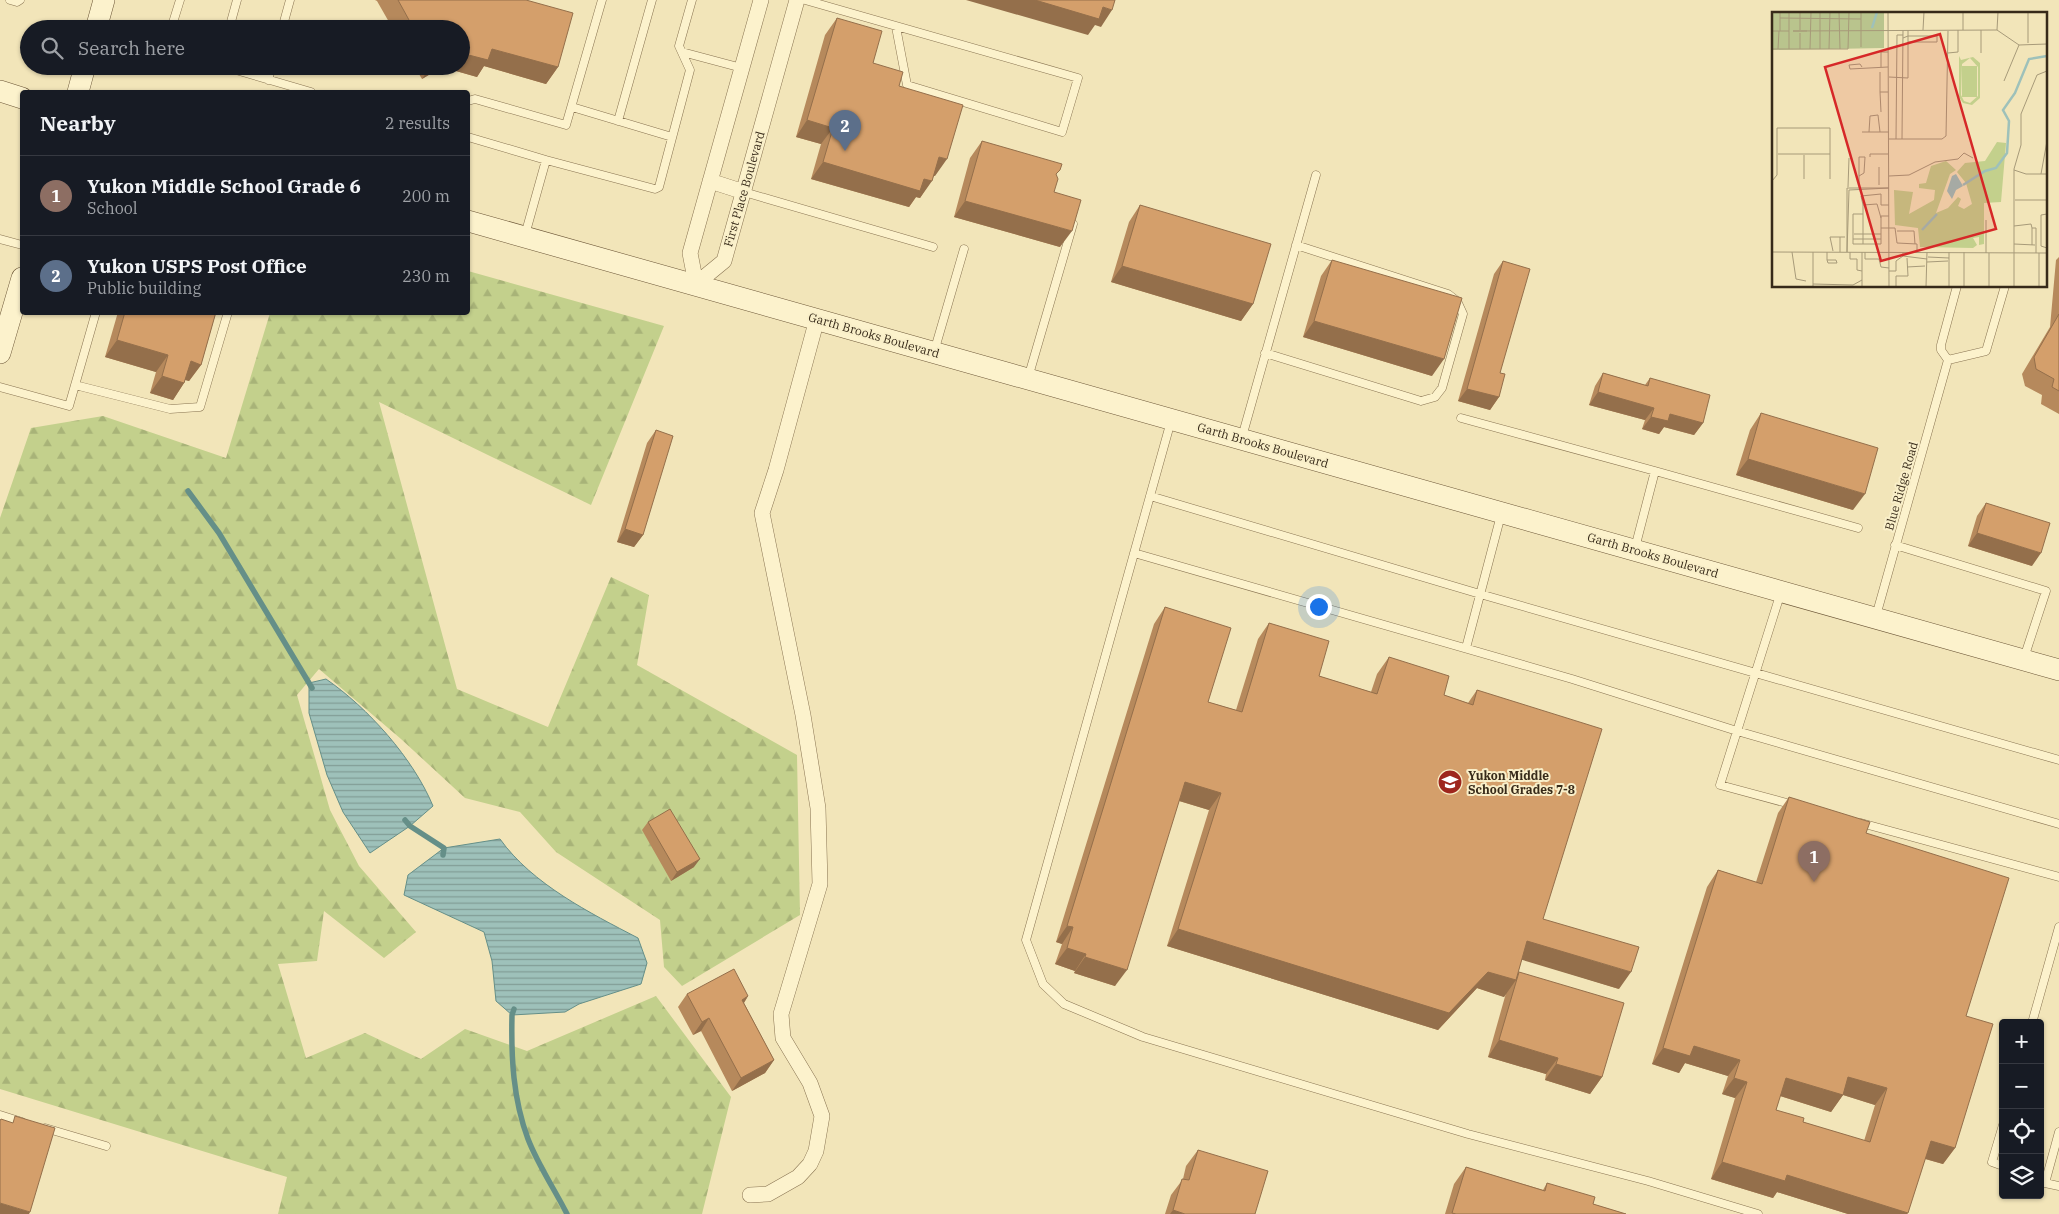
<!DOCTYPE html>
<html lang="en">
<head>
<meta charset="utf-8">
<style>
	body { margin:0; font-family:"IBM Plex Serif",serif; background:#242831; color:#f1f3f6 }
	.controls { position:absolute; right:15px; bottom:15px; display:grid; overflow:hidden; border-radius:5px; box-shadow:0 1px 4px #0004 }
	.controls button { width:45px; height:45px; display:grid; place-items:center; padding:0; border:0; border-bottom:1px solid #363941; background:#171b24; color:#f1f3f6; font:25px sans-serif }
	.you { position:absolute; left:1318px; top:606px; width:18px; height:18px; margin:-12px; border:4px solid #fff; border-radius:50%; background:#1a73e8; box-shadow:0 0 0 8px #1a73e833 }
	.badge { display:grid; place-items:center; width:32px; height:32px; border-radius:50%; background:#1a73e8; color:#fff; font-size:16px; font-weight:700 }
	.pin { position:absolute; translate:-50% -41px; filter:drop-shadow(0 1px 2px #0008) }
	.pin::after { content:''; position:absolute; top:26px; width:18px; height:15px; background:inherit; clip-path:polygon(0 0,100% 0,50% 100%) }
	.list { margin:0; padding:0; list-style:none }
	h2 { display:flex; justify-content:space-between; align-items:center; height:65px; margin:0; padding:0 20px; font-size:21px }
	h2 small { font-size:16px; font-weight:400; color:#9ea1a6 }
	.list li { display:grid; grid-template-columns:32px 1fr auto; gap:15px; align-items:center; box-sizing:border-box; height:80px; padding:0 20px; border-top:1px solid #363941 }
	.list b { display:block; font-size:19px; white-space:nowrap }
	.list p { margin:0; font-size:16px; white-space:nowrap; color:#9ea1a6 }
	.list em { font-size:16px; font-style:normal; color:#9ea1a6 }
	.icon { flex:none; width:28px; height:28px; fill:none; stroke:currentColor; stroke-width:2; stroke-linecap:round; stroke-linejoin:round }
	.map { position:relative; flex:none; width:2059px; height:1214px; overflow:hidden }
	.search { position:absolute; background:#171b24; box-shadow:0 1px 4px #0004; left:20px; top:20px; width:450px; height:55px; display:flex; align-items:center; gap:12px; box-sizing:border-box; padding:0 18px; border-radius:28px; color:#9ea1a6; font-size:19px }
	.panel { position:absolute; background:#171b24; box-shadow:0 1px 4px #0004; left:20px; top:90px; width:450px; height:225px; border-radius:5px }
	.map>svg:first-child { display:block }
</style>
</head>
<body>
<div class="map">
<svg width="2059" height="1214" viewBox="0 0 2059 1214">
	<defs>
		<pattern id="forest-firs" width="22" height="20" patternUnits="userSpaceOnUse" patternTransform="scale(1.25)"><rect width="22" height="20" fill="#c3d08c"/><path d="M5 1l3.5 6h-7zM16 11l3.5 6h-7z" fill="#a8b378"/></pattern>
		<pattern id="water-rules" width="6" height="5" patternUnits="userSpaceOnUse" patternTransform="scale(1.25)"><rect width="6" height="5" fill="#9ec1ba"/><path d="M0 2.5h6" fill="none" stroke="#829d96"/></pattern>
	</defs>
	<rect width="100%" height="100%" fill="#f2e5b9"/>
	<path fill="url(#forest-firs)" d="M468 271 664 326 591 505 379 402 457 689 548 727 611 577 649 595 637 665 797 755 800 915 682 986 664 967 660 920 556 852 520 812 465 798 401 739 319 669 297 695 330 810 359 866 416 932 384 958 324 911 317 961 278 964 306 1058 365 1033 421 1059 465 1029 527 1051 656 996 731 1097 702 1214H278L287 1177 0 1089V518L31 428 103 416 226 458 270 313 468 312Z"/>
	<path fill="url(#water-rules)" stroke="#658f88" d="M326 679C368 708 413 758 433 806L410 826 370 853 343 812 327 775 309 713V683Z
		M500 839C532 884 590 913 638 938L647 963 641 984 579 1004 565 1012 512 1015 496 1001 492 961 484 932 404 895 408 875 444 848Z"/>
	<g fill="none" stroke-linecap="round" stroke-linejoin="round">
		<path stroke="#658f88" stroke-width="5.5" d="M188 491 219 533 312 688
			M405 820 410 826 444 848 443 855
			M514 1009 512 1015C511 1057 513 1099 528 1139 538 1165 555 1190 567 1214"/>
		<defs>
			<path id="lane" d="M10 0 17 2 20 0
				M805 0 1078 78 1062 132 907 85 896 27
				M171 29 180 0
				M229 29 237 0
				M282 29 290 0
				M682 52 742 68
				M222 66 311 92
				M268 80 272 66
				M468 101 475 99 566 125 602 0
				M572 107 672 137
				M618 121 652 0
				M468 137 546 160
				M744 192 933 247
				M525 235 546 160 655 189 659 187 690 70 679 46 692 0
				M0 239 22 245
				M934 352 964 249
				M1265 353 1421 401 1435 397 1442 388 1463 314 1457 301 1448 294 1296 245
				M1948 360 1986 351 2005 286
				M1948 360 1941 350V345L1957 286
				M1028 378 1073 224
				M75 385 170 409 200 407 228 312
				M0 387 69 406 96 312
				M1461 418 1655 471
				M1171 421 1026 940 1043 984 1064 1004 1143 1037 1468 1134 1648 1181 1758 1214
				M1242 437 1316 175
				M1150 496 1480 594 2059 760
				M1895 545 2046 591 2024 658
				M1635 548 1655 471 1858 528
				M1134 553 1572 679 1737 731 2059 824
				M1781 592 1720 785 1794 805
				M1876 616 1948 360
				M1466 648 1501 515
				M1861 823 2059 877
				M2032 1023 2059 927
				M0 1115 22 1122
				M2003 1125 1992 1162 2003 1166
				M45 1128 106 1146
				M2040 1181 2045 1183 2059 1132
				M2045 1183 2059 1186"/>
			<path id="street" d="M761 0 690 253 696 284 724 261 797 0
				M710 181 744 192
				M750 1195 768 1194 798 1177 810 1164 816 1151 822 1116 810 1083 783 1038 781 1014 820 884 818 808 803 715 762 513 776 470 817 319"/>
			<path id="secondary" d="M96 29 104 0
				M0 91 22 98
				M78 92 85 66
				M468 221 2059 670
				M0 353 22 278"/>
		</defs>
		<use href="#lane" stroke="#897452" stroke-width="9"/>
		<use href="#street" stroke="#897452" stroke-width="16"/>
		<use href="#secondary" stroke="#6b5536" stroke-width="22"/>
		<use href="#lane" stroke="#fcf2cc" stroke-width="8"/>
		<use href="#street" stroke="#fcf2cc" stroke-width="15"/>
		<use href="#secondary" stroke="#fcf2cc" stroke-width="21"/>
	</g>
	<path fill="#b6895c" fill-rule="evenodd" d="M375 0H526L558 67 546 84 484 66 477 77 442 67 422 79 414 66H461V29H393L377 1Z
		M837 18 873 63 899 86 935 176H934L920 198 916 197 909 207 811 179 821 144 796 137 825 35Z
		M982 141 1054 192 1060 247 954 217 970 158Z
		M1140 205 1253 304 1241 321 1111 282 1129 222Z
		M2059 257V414L2041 404 2042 395 2025 386 2022 374 2050 327 2056 260Z
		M1332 260 1432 376 1303 337 1321 276Z
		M1503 261 1500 373 1499 397 1490 410 1458 401 1494 274Z
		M118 312H216L201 365 189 381 185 380 184 383 173 400 150 393 156 372 105 357Z
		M1603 373 1645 385 1650 378 1703 423 1694 435 1664 427 1659 434 1642 429 1645 420 1589 405 1595 386Z
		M1761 413 1853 510 1736 475 1750 430Z
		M656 430 643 535 634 547 617 542 647 443Z
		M1986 503 2032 566 1968 546 1977 516Z
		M1165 607 1208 702 1236 710 1258 639 1269 623 1319 676 1371 692 1377 674 1389 657 1444 695 1468 703 1477 690 1543 919 1619 989 1522 959 1517 975 1519 972 1602 1077 1590 1094 1545 1080 1546 1074 1488 1057 1506 993 1504 997 1477 988 1438 1030 1167 946 1209 810 1179 801 1115 986 1074 973 1075 971 1055 964 1062 944 1056 942 1154 624Z
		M1789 797 1866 833 1966 1016 1955 1148 1943 1164 1925 1159 1907 1214H1848L1777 1192 1773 1198 1711 1179 1735 1098 1722 1094 1728 1076 1685 1063 1679 1073 1652 1064 1707 887 1718 870 1756 882 1778 813ZM1843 1095 1875 1105 1864 1141 1803 1122 1776 1110 1780 1096 1831 1112Z
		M648 822 694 867 671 881 642 830Z
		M687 994 748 996 744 1003 774 1060 765 1073 732 1091 701 1031 693 1035 678 1007Z
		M1198 1150 1255 1214H1165L1171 1195 1183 1179 1186 1166Z
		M1466 1167 1543 1190 1547 1183 1593 1204 1626 1214H1445L1454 1184Z"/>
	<path fill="#946f4b" d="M966 0H1035L1103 7 1112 10 1101 27 1095 25 1088 35Z
		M492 49 558 67 546 84 484 66 477 77 442 67 422 79 431 66H461V53Z
		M807 120 833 128 821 144 796 137Z
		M939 157 947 159 935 176 928 174Z
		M823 162 924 179 932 181 920 198 916 197 909 207 811 179Z
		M965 201 1072 231 1060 247 954 217Z
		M1122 266 1253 304 1241 321 1111 282Z
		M1314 321 1444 359 1432 376 1303 337Z
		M117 340 168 355 156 372 105 357Z
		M191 361 201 365 189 381 179 378Z
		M162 376 184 383 173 400 150 393Z
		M1467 389 1499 397 1490 410 1458 401Z
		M1598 392 1654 408 1645 420 1589 405Z
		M1670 414 1703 423 1694 435 1664 427 1659 434 1642 429 1651 417Z
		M1748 459 1865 494 1853 510 1736 475Z
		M625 529 643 535 634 547 617 542Z
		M1977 533 2041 553 2032 566 1968 546Z
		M1185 782 1221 793 1209 810 1173 799Z
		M700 859 694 867 671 881 677 872Z
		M1067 926 1073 927 1062 944 1056 942Z
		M1178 929 1488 972 1516 980 1504 997 1477 988 1438 1030 1167 946Z
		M1527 941 1631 972 1619 989 1516 958Z
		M1067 948 1086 954 1075 971 1055 964Z
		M1085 957 1127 970 1115 986 1074 973Z
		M748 996 740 1009 742 1000Z
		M709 1018 701 1031 693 1035 702 1022Z
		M1499 1040 1558 1058 1546 1074 1488 1057Z
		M1694 1046 1740 1060 1728 1076 1685 1063 1679 1073 1652 1064 1663 1048Z
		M774 1060 765 1073 732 1091 741 1078Z
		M1556 1064 1602 1077 1590 1094 1545 1080Z
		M1848 1077 1887 1088 1875 1105 1837 1093Z
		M1734 1078 1747 1082 1735 1098 1722 1094Z
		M1786 1078 1843 1095 1831 1112 1774 1094Z
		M1931 1141 1955 1148 1943 1164 1919 1157Z
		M1722 1162 1787 1175 1908 1213 1907 1214H1848L1777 1192 1773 1198 1711 1179Z
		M0 1203 30 1212 29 1214H0Z
		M1173 1210 1185 1214H1170Z"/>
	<path fill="#d49f6b" stroke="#946f4b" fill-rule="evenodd" d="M398 0H526L573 13 558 67 492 49 488 60 461 53V29H414Z
		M1035 0H1115L1112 10 1103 7 1099 19Z
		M837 18 882 31 873 63 903 72 899 86 963 105 947 159 939 157 932 181 924 179 920 191 823 162 833 128 807 120Z
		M982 141 1062 164 1060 170 1056 174 1058 179 1054 192 1081 200 1072 231 965 201Z
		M1140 205 1271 244 1253 304 1122 266Z
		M1332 260 1462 298 1444 359 1314 321Z
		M1503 261 1530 269 1500 373 1505 374 1499 397 1467 389Z
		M125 312H216L201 365 191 361 184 383 162 376 168 355 117 340Z
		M2059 314V391L2052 387 2054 379 2036 369 2034 357Z
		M1603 373 1648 386 1650 378 1710 395 1703 423 1670 414 1668 421 1651 417 1654 408 1598 392Z
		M1761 413 1878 448 1865 494 1748 459Z
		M656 430 673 436 643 535 625 529Z
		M1986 503 2050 523 2041 553 1977 533Z
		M1165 607 1231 628 1208 702 1242 712 1269 623 1329 641 1319 676 1377 694 1389 657 1449 676 1444 695 1473 705 1477 690 1602 729 1543 919 1639 947 1631 972 1527 941 1516 980 1488 972 1449 1013 1178 929 1221 793 1185 782 1127 970 1085 957 1086 954 1067 948 1073 927 1067 926Z
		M1789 797 1870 822 1866 833 2009 878 1966 1016 1993 1024 1955 1148 1931 1141 1908 1213 1787 1175 1785 1181 1722 1162 1747 1082 1734 1078 1740 1060 1694 1046 1690 1056 1663 1048 1718 870 1762 884ZM1848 1077 1887 1088 1870 1142 1803 1122 1804 1118 1776 1110 1786 1078 1843 1095Z
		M670 809 700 859 677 872 648 822Z
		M734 969 748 996 742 1000 774 1060 741 1078 709 1018 702 1022 687 994Z
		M1519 972 1624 1003 1602 1077 1556 1064 1558 1058 1499 1040Z
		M15 1116 55 1128 30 1212 0 1203V1121L1 1119 13 1123Z
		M1198 1150 1268 1171 1255 1214H1185L1173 1210 1182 1179 1189 1180Z
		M1466 1167 1545 1191 1547 1183 1595 1197 1593 1204 1626 1214H1456L1452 1213Z"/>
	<defs>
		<symbol id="school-disc" viewBox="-11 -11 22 22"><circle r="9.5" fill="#9e261d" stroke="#f9efc9"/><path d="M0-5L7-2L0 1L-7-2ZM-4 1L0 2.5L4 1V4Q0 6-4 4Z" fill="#fff"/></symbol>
	</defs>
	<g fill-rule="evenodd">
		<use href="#school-disc" x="1436" y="768" width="28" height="28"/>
	</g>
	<g text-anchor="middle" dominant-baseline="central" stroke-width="4" stroke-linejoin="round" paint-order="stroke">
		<g font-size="12" fill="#372a19" stroke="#f9efc9">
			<text transform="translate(744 189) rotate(-74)">First Place Boulevard</text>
			<text transform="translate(874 335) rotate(16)">Garth Brooks Boulevard</text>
			<text transform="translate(1263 445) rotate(16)">Garth Brooks Boulevard</text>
			<text transform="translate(1901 486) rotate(-74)">Blue Ridge Road</text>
			<text transform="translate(1653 555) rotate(16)">Garth Brooks Boulevard</text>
		</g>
		<g font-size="12" font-weight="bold" fill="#372a19" stroke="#f9efc9" text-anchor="start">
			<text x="1468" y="775">Yukon Middle<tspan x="1468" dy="14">School Grades 7-8</tspan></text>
		</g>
	</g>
	<g transform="translate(1772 12)">
		<rect width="275" height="275" fill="#f2e5b9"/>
		<path d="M225 130 234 131 229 190 212 191V232L207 233V225L201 226 205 233 201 236 148 235 146 216 123 213 122 178 141 180 137 202 162 188 163 178 147 176V172L154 171 159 154 174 149 184 158 178 162 164 201 176 196 186 185 189 187 186 194 192 197 200 192 194 171 185 160 193 151 213 149Z" fill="#c3d08c"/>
		<path d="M0 0H112V36L0 38Z" fill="#b9c48d"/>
		<path d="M187 44 189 48 201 45 208 51V86L200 93 191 91 187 85ZM198 46 206 55V84L198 91 192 89 189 83 190 52ZM190 54H205V85H190Z" fill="#c3d08c" fill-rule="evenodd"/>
		<path d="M184 162 191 174 184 178 180 187 175 179 180 164Z" fill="#9ec1ba"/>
		<path fill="none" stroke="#9ec1ba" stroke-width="2.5" d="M100 16 105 0M191 173 213 159 224 156 235 141 237 109 231 98 243 81 257 47 275 44M150 218 165 202"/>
		<path fill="none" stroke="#a79a79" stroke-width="1" d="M8 0V19M28 0V18M67 0 68 37M116 0 117 275M8 6 89 7M136 18V24H165V30H136M151 18 152 0M191 18V0M209 18V41M225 18 226 0M0 19H17M35 19H21L225 18 247 33 275 32M28 21V37M256 31V0M89 35V0M0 37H6L7 19M6 37H76L77 0M17 37V0M38 37 39 0M48 37V0M57 37 58 0M176 41 186 40V18M90 55 88 52 77 53 78 57 116 55M109 55V40H116M108 60V80H116M117 65 136 66V24L131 26M232 69 247 33M108 80 109 100M90 120H117M97 120 98 104 106 103 108 120M117 127H170L174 124 176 19M124 127 125 23H131M130 127 131 18M6 142H58M32 143V167M98 145V142H117M242 158 254 162H275M269 162 275 129M117 164 137 163 163 150 186 147 192 141 201 146M0 169 5 163V116H58V167M107 173V155M87 174V145H93L92 161 87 164M76 175 77 146M243 188H275M91 193 89 184 109 182V193H117M91 202V232M275 202 269 203V234L275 236M109 206 105 192 91 193V202H81V232H109V204H117M214 208V241M242 214 259 212 260 216H264V241M109 216H123L125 231 145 232V240M125 219H142L143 232M82 222H109M81 227H109M242 232 263 233M260 233V216M61 239 58 225H68M0 240 275 241M20 240 24 267 34 269M41 240V275M55 240V248H64L65 251H56L55 248M68 240V225H73M75 240V176H117M75 240 77 178 117 176M78 240V247H85V258L90 259M90 240V275M93 240V247H107L109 255 117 256M177 240V275M267 241V275M131 244 155 247M156 245 177 246M155 250 176 249M135 255 153 254M117 259H124V249L131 244V240M41 272 81 273 90 268M124 275V264H136L135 246M154 275 155 240M192 275V240M217 275V241M242 275V157L249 133V102L265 63 275 59"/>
		<path fill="#d62828" fill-opacity="0.15" stroke="#d62828" stroke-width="2.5" d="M168 22 224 217 109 249 53 55Z"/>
		<rect width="275" height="275" fill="none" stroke="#372a19" stroke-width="2.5"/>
	</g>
</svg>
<div class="controls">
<button>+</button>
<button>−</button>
<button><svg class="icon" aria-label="locate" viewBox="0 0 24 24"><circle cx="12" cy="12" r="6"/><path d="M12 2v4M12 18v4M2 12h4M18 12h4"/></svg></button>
<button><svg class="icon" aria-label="layers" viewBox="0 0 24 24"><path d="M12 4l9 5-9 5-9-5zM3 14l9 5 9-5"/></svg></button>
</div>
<div class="you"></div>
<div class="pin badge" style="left:1814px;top:882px;background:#8d6e63">1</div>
<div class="pin badge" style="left:845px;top:151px;background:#5c6f8a">2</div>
<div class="search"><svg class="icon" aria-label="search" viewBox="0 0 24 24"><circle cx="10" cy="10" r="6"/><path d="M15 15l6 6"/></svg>Search here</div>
<section class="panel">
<h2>Nearby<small>2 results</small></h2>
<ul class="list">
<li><span class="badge" style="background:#8d6e63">1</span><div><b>Yukon Middle School Grade 6</b><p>School</p></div><em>200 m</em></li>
<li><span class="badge" style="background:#5c6f8a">2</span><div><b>Yukon USPS Post Office</b><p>Public building</p></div><em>230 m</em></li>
</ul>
</section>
</div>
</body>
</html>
